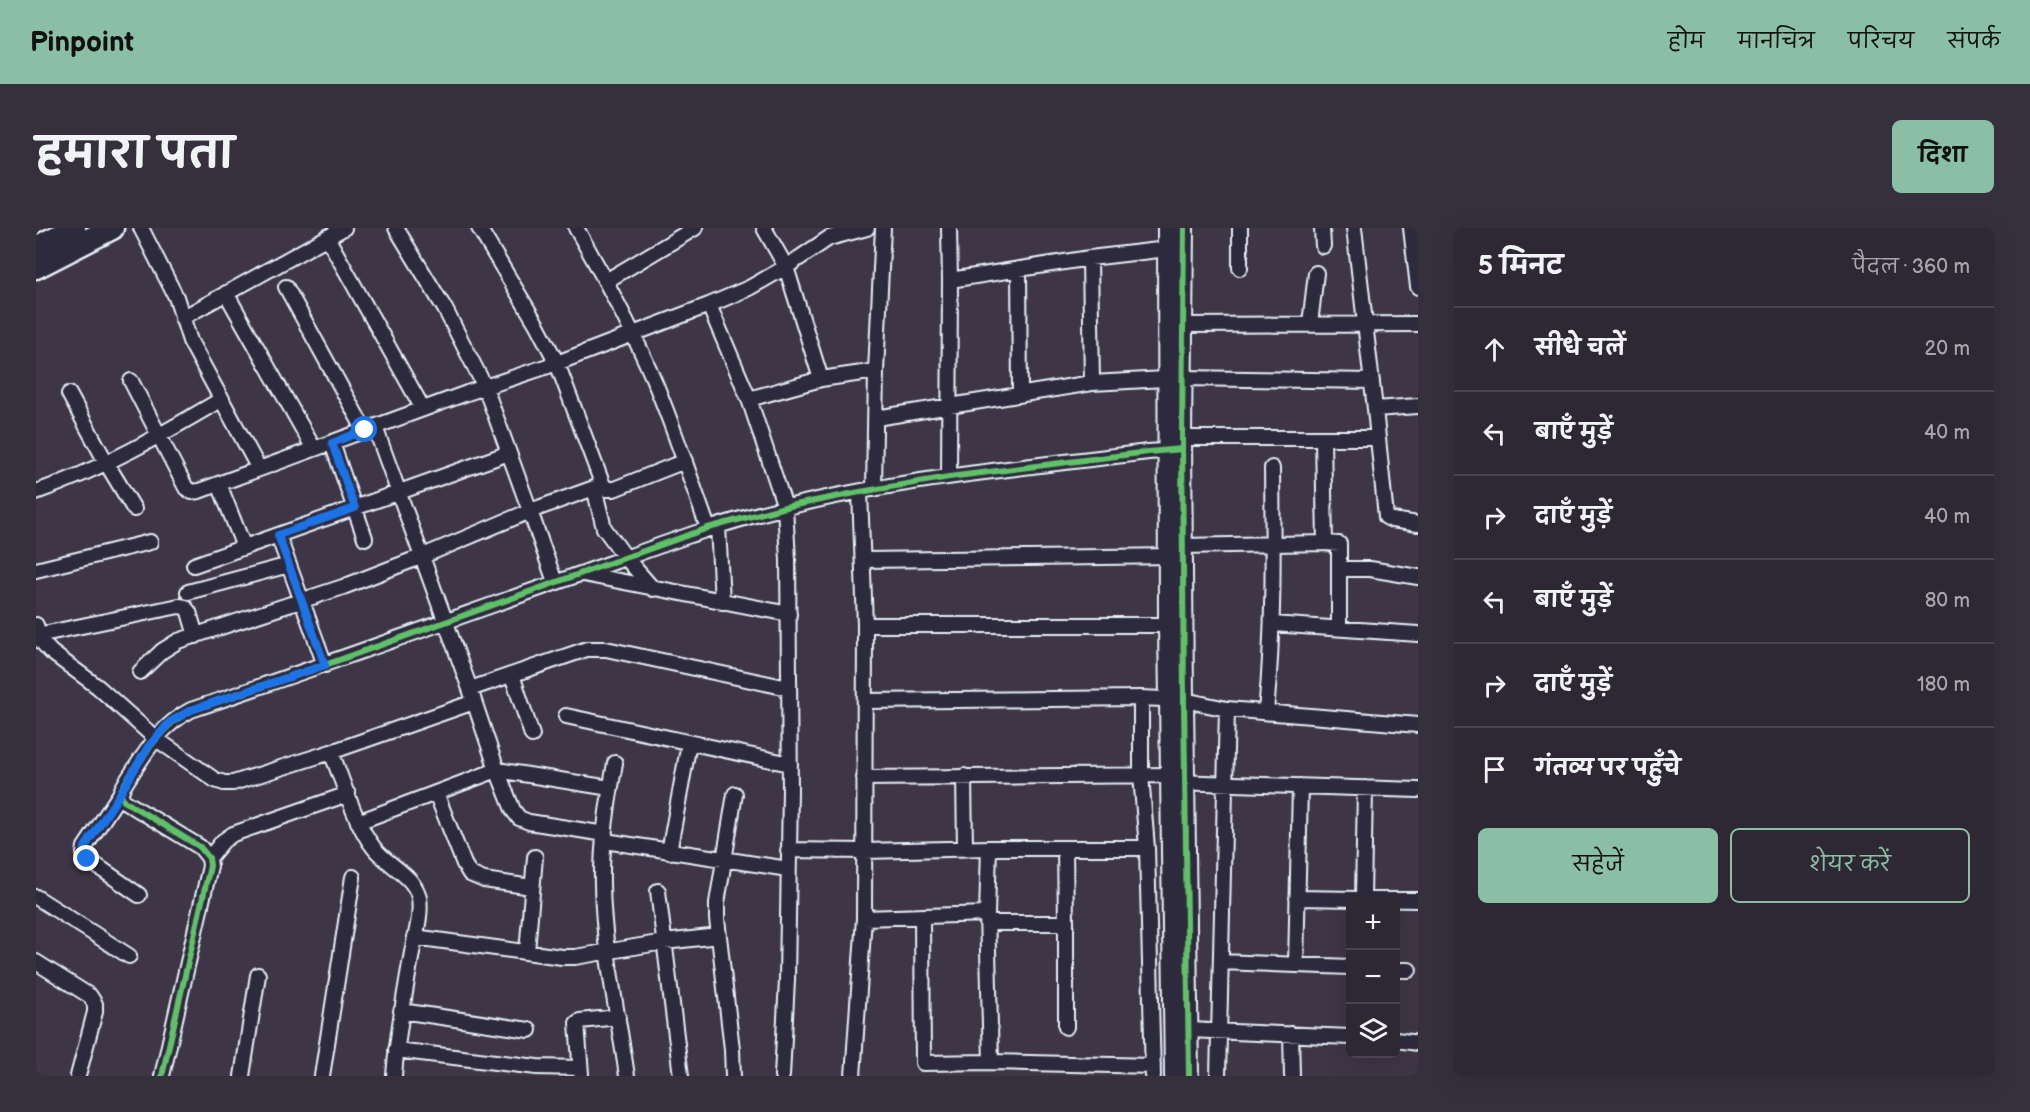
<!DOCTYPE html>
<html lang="hi">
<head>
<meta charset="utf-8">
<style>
	body { margin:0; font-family:"Balsamiq Sans","Playpen Sans Deva",sans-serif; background:#36303c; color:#f1f3f6 }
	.controls { position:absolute; right:18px; bottom:18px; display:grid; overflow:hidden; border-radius:9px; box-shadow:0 6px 24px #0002 }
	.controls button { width:54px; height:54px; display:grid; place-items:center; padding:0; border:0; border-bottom:2px solid #49444f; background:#2e2834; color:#f1f3f6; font:30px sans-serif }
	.stop { position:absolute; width:18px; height:18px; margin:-14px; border:4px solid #1a73e8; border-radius:50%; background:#fff }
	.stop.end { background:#1a73e8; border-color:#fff; box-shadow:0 2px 6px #0008 }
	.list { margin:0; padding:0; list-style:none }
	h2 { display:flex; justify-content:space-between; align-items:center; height:78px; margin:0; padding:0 24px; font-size:26px }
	h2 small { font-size:20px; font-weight:400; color:#a7a6ac }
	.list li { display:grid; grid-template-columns:39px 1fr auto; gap:18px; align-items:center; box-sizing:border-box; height:84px; padding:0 24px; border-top:2px solid #49444f }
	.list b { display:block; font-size:22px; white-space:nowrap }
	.list em { font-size:20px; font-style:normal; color:#a7a6ac }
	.actions { display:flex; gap:12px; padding:18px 24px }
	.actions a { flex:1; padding:14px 0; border:2px solid #8abfa5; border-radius:9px; text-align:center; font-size:21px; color:#8abfa5 }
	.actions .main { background:#8abfa5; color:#111 }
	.icon { flex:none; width:33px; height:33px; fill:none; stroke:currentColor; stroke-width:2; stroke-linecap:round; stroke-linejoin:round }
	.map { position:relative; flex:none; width:1382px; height:848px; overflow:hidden; border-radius:9px }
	header { display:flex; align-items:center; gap:36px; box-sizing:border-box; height:84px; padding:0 30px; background:#8abfa5; color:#111 }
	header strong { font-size:28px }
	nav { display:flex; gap:33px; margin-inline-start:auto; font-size:21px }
	.intro { display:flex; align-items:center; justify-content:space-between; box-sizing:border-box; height:144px; padding:0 36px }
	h1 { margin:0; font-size:42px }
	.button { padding:15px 27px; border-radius:9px; background:#8abfa5; color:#111; font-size:21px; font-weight:700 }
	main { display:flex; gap:36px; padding:0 36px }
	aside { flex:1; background:#2e2834; border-radius:9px; box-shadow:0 6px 24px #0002 }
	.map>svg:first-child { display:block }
</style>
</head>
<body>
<header>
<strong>Pinpoint</strong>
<nav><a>होम</a><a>मानचित्र</a><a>परिचय</a><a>संपर्क</a></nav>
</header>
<div class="intro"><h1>हमारा पता</h1><a class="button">दिशा</a></div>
<main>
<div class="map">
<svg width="1382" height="848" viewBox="0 0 1382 848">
	<rect width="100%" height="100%" fill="#3e3546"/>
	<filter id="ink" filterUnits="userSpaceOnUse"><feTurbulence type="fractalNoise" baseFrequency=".0167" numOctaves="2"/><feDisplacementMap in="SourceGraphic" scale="12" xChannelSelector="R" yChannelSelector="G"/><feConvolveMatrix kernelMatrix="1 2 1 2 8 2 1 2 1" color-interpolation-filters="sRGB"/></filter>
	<g filter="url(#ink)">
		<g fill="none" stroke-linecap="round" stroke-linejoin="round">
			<defs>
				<path id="minor" d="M105 0 140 69 154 113 223 241
					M360 0 409 81 449 159 494 283 558 260
					M443 0 501 97 521 135 673 77 713 60 750 39 793 10 831 0
					M540 0C568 49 595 98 617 150 638 199 654 250 672 300
					M728 0 750 39 785 151
					M913 0 914 52
					M1286 0 1287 18
					M1318 0 1339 181
					M1375 0 1382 59
					M291 9 387 181
					M1054 30 1056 155
					M1204 40V0
					M983 41 984 167
					M570 53 659 0
					M250 59 329 203
					M190 65 278 221
					M673 77 713 171 749 279 752 332 754 562 751 752 746 848
					M146 90 308 0
					M1274 96 1280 45
					M1149 97 1382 96
					M95 153 150 260 156 264 163 263 431 165 521 135 566 255 570 261H578L649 233
					M33 166 71 236 98 281
					M713 171 785 151 840 143
					M1382 178 1339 181 1350 289 1356 292 1382 296
					M840 190 1056 155 1147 150 1336 153
					M339 199 434 461 461 542 477 582 483 590 493 594 569 606
					M1146 210H1342
					M1287 210 1289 315
					M296 215 329 310
					M913 249 914 52 1054 30 1140 20
					M183 256 208 319
					M838 261 840 143 847 0
					M0 264C67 241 125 207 186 171
					M560 268 568 300 590 330 617 361
					M682 298 686 374
					M242 307 289 437
					M1147 318 1289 315 1303 316V399
					M828 332 1139 328
					M158 337 473 225
					M1304 341H1334L1382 349
					M0 342 114 314
					M547 346 753 386
					M152 364 253 337
					M1236 396 1382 406
					M0 397 5 413 15 424 62 459 119 510 179 552 188 555H197L295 524 438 474
					M829 397H1132
					M2 407 143 378 149 379 153 384 160 408
					M104 444 126 423 142 413 307 359 387 328 494 283 519 354
					M476 447 496 507
					M434 461 551 421H570L752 460
					M1105 470V547L1111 620 1117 848
					M829 473 1105 470 1148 472 1191 481 1382 497
					M1230 484C1238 401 1237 323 1236 240
					M530 488 754 536
					M295 524C307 553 319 596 338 620 351 637 379 648 383 670 386 689 378 711 375 730 368 769 361 808 358 848
					M579 535C572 574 565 617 566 657 567 720 582 786 591 848
					M928 548 929 620
					M828 550 1134 547
					M1139 554 1382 562
					M400 565 428 636 434 646 448 652 496 659
					M84 566 49 619 48 625 51 631 103 667
					M322 594 461 542 574 560
					M569 613 752 641
					M953 620H1111
					M1029 620 1030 695
					M752 622 828 623 953 620 951 686 955 834 1117 838
					M633 624 653 515
					M173 630 187 613 197 606 312 566
					M622 663 645 848
					M0 669 93 728
					M1261 670 1382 672
					M1327 670 1329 560
					M886 689 887 835 955 834
					M828 690 951 686
					M952 695H1030V799
					M378 709 526 729H539L628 714 683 708
					M491 724 499 629
					M0 734 54 768 59 776V784L42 848
					M1185 734 1314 739
					M1260 737 1264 558
					M1360 742H1373
					M365 783 493 802
					M1153 802 1314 809
					M1255 806 1256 848
					M1360 812 1382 815
					M360 822 501 839 544 840
					M545 846 541 795 544 793 582 789
					M126 848 174 638 173 630 164 619 88 573 84 566C87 557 93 550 98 542 114 517 128 496 155 482 286 438 416 391 547 345 615 321 681 295 751 279 869 250 992 239 1112 224L1141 222
					M206 848 222 747
					M286 848 317 649
					M697 848 696 821 681 691V675L699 566
					M817 848 828 690 829 397 824 264
					M1182 848 1191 481"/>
				<path id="tertiary" d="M1131 0 1132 397 1138 848
					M1148 0 1146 210 1148 472 1153 848"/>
				<path id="primary" d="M0 20 38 0
					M0 39 76 0"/>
			</defs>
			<use href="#minor" stroke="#e8f1f8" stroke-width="18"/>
			<use href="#tertiary" stroke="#e8f1f8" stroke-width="22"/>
			<use href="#primary" stroke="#e8f1f8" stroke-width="27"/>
			<use href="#minor" stroke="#2f2a3d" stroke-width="14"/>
			<use href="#tertiary" stroke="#2f2a3d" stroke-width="18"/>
			<use href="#primary" stroke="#2f2a3d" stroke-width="22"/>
			<defs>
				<path id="cycleway" d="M1148 0 1146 210 1148 472 1153 848
					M126 848 174 638 173 630 164 619 88 573 84 566C87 557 93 550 98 542 114 517 128 496 155 482L289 437 672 300 749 279 824 264 913 249 1112 224 1146 221"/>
			</defs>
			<use href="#cycleway" stroke="#2f2a3d" stroke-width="10"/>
			<use href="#cycleway" stroke="#61c268" stroke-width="6"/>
		</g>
	</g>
	<g fill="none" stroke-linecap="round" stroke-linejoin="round" filter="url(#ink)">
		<path stroke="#1a73e8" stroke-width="8" d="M51 631 48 625 49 619 84 566 112 519 134 494 155 482 289 437 242 307 319 280 296 215 329 202"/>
	</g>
</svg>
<div class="controls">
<button>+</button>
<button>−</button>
<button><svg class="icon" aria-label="layers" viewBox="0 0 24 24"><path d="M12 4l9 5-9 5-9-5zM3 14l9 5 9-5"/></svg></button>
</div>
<div class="stop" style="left:329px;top:202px"></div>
<div class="stop end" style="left:51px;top:631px"></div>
</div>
<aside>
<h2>5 मिनट<small>पैदल · 360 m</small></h2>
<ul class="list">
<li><svg class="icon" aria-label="ahead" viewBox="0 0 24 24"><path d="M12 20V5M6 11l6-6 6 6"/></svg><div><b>सीधे चलें</b></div><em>20 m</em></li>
<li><svg class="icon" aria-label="left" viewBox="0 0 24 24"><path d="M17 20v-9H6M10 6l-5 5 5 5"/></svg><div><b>बाएँ मुड़ें</b></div><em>40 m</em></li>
<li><svg class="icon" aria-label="right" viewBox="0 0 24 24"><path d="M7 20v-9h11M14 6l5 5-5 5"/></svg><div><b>दाएँ मुड़ें</b></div><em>40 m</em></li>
<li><svg class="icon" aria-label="left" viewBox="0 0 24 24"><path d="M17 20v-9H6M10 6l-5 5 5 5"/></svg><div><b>बाएँ मुड़ें</b></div><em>80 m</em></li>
<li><svg class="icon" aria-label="right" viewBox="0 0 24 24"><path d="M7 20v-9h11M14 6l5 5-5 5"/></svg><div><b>दाएँ मुड़ें</b></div><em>180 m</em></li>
<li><svg class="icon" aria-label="arrive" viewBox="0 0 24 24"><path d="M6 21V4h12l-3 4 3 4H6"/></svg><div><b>गंतव्य पर पहुँचे</b></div></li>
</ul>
<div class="actions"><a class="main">सहेजें</a><a>शेयर करें</a></div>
</aside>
</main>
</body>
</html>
